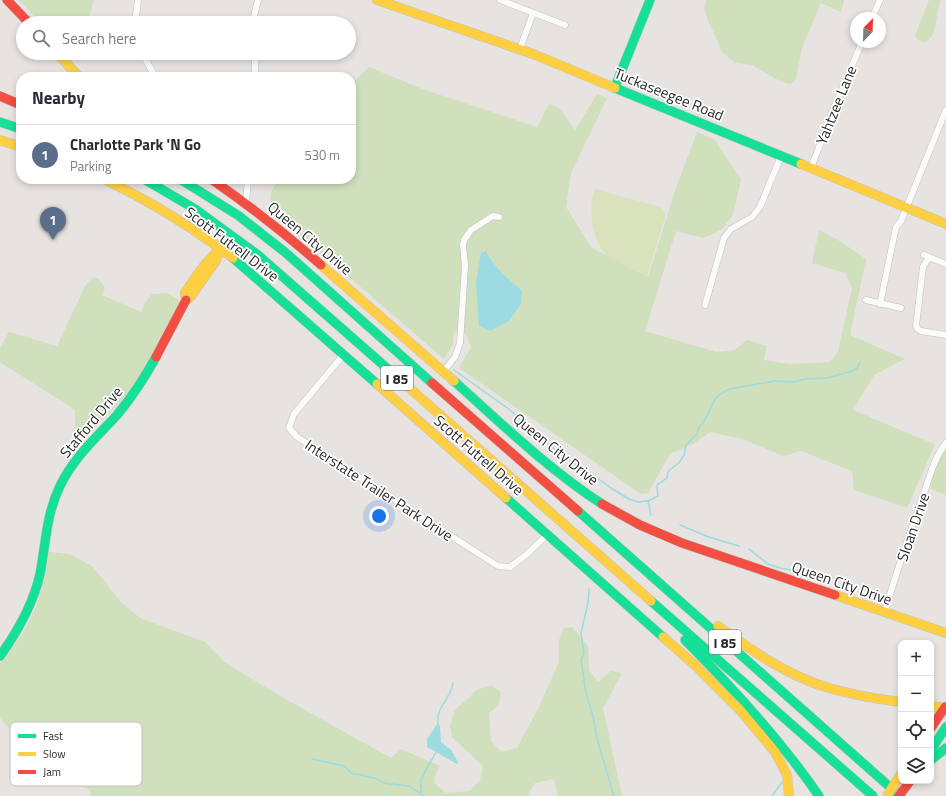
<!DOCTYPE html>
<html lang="en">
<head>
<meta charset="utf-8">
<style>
	body { margin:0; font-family:"Titillium Web",sans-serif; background:#f7f7f7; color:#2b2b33 }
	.controls { position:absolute; right:12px; bottom:12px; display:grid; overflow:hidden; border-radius:8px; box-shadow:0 2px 6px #0003 }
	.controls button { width:36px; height:36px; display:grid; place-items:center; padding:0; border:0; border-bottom:1px solid #e1e1e2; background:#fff; color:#2b2b33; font:20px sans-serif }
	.compass { position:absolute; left:850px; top:12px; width:36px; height:36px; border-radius:50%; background:#fff; box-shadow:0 2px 6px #0003; rotate:23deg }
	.you { position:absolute; left:379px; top:516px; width:14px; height:14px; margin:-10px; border:3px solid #fff; border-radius:50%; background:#1a73e8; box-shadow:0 0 0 6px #1a73e833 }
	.badge { display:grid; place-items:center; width:26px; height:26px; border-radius:50%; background:#6c6b6a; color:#fff; font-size:13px; font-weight:700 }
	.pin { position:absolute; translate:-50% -33px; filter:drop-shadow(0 1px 2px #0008) }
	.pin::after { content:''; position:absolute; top:21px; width:14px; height:12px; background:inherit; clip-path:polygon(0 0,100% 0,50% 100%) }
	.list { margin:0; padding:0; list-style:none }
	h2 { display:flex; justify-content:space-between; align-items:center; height:52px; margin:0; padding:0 16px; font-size:17px }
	h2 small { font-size:13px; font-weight:400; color:#7c7c81 }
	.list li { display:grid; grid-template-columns:26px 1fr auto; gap:12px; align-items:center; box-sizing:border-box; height:60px; padding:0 16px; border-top:1px solid #e1e1e2 }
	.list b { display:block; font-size:15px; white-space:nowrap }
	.list p { margin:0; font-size:13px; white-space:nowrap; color:#7c7c81 }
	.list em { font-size:13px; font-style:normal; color:#7c7c81 }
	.icon { flex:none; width:22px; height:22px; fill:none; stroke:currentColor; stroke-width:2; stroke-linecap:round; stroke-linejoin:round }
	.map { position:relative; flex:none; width:946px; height:796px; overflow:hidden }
	.search { position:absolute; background:#fff; box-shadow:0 2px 6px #0003; left:16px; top:16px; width:340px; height:44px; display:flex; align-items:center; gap:10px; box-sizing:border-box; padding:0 14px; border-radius:22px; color:#7c7c81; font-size:15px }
	.panel { position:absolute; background:#fff; box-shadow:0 2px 6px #0003; left:16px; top:72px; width:340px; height:112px; border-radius:16px }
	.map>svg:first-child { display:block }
</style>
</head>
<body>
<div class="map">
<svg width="946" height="796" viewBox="0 0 946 796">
	<rect width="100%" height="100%" fill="#e7e3e0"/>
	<path fill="#d0dfbc" d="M19 0H94L88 21 89 23H40Z
		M707 0H844L841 12 821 3 802 48 796 79 790 84 780 81 752 65 735 63 721 51 718 41 708 21 704 8Z
		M929 0H941C934 14 940 33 925 43L918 40 915 36Z
		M369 67 422 89 537 127 549 104 559 108 575 130 597 94 607 98 571 173 566 207 592 248 648 277 677 185 697 132 715 140 741 179 733 215 721 230 703 238 676 231 645 331 716 352 735 350 747 340 767 346 764 360 789 364 830 362 838 352 852 288 845 273 812 263 819 230 838 240 866 259 850 335 905 359 874 375 853 410 917 437 935 444 907 508 854 490 852 471 801 451 783 456 743 439 710 432 693 444 670 454 648 493 641 494 459 368 471 347 466 334 454 332 453 344 444 359 275 213C268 197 269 194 279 179H351V85Z
		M94 277 99 279 105 288 102 295 141 312 145 303 152 294 166 293 178 299 179 304C163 338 144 372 120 402 109 414 97 426 86 438L75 433V410L0 362V348L9 332 57 346 85 286Z
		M946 447V495L932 489 930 486 936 465Z
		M49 552 69 554 92 566 122 603 140 618 205 642 224 662 280 696 391 758 401 749 440 766 435 775 434 783 446 793 470 791 480 780 483 766 452 737 450 725 455 710 477 690 491 685 501 692 499 705 489 713 491 741 502 752 517 748 538 709 559 662V640L564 628 572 627 588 646 589 670 598 682 611 671 622 673 603 708 622 796H558L554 779 535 783 527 796H91L90 790 65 779 41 763 0 718V663L24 632 37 604 46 573Z"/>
	<path fill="#dae2bb" d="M595 189 661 207 666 214 647 276C638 271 628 267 619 262 616 260 611 259 608 256 592 243 587 207 595 189Z"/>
	<path fill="#9bdbe1" d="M486 251C493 267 509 279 522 291L521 304 509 321 490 331 479 326 476 283 481 253Z
		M438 723 440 726 441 742 451 750 458 762 457 764 427 747V739Z"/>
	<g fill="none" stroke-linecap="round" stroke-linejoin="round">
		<path stroke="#9bdbe1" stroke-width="1.5" d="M454 370 510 410 540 438 583 470 593 475 611 488 629 499 638 502 648 501 658 496 657 485 667 478 668 471 679 463 684 455 686 445 697 434 698 429 704 421 715 399 719 395 729 389 776 381 793 382 805 379 827 378 852 371 857 368 860 363
			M648 501 651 515
			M680 525 709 537 739 546
			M749 549 768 564 780 568 797 571
			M589 589 588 603 581 633 584 652 581 660 586 693 593 716 597 739 614 796
			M438 724C436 712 443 706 448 696 451 692 452 687 453 683
			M312 759 344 766 353 774H358L377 779 383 783 409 786 424 796
			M421 794V779L436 752
			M772 796 782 782"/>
		<defs>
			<path id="street" d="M500 0 565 25
				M872 18 880 0
				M135 23 138 0
				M253 23 255 12 258 0
				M520 49 533 13
				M142 53 152 71 157 77
				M255 77V53
				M811 168 832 113 862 42
				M246 203 248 179
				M924 255 946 264
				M930 258 926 262 923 267 916 326 918 329 921 331 946 335
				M866 300 901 308
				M880 304 896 227 901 221 946 110
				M705 305 724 238 731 229 752 217 760 207 781 156
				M344 354 294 414 289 428 297 437 498 566 510 567 527 554 548 534
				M443 372 455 357 460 343 465 266 463 245 464 240 471 230 493 216 499 217
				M885 612C895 575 908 539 921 502 928 483 933 459 946 443"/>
			<path id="fast" d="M615 87 650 0
				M615 88 801 164
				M0 122 21 129
				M144 179 195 209 258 255 389 370
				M180 179 239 216 286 253 432 383
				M233 258 377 384
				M454 381C502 424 548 469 602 504
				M506 498 663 637
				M578 511 899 795
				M651 601 873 796
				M685 640C734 689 780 739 819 796
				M0 656C18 631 33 605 40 574 46 543 46 515 60 486 74 457 96 438 117 415 132 397 145 377 156 357
				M931 750 946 727
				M931 760 946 748"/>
			<path id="slow" d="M377 0 533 54 615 88
				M57 53 79 77
				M0 140 21 147
				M801 164 946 224
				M104 179C150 201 192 227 233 258
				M221 248 215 262 191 296 186 300 185 293C196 276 206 261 221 248Z
				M321 265 454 381
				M389 370 651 601
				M377 384 506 498
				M835 595 946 633
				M718 626C752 651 788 676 829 688 853 695 877 699 901 702
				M663 637 695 665 740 710 775 752 787 775 789 796
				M931 706 946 708"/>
			<path id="jam" d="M7 0 29 23
				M0 96 21 105
				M211 179C250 206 286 234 321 265
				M156 357 186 300
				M432 383 578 511
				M602 504 640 525 682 543 835 595
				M931 728 945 707"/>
		</defs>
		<use href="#street" stroke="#c2c1c1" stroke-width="7"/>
		<use href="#fast" stroke="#c2c1c1" stroke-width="10"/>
		<use href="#slow" stroke="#c2c1c1" stroke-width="10"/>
		<use href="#jam" stroke="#c2c1c1" stroke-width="10"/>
		<use href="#street" stroke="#fbfbfa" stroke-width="6"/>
		<use href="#fast" stroke="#16e098" stroke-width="9"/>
		<use href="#slow" stroke="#ffcf43" stroke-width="9"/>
		<use href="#jam" stroke="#f24e42" stroke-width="9"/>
		<defs>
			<path id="slow-bridge" d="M887 796 901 774"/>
			<path id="jam-bridge" d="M899 796 910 781"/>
		</defs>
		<use href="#slow-bridge" stroke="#bfbebd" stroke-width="10" stroke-linecap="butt"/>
		<use href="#jam-bridge" stroke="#bfbebd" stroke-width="10" stroke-linecap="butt"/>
		<use href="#slow-bridge" stroke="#ffcf43" stroke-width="9"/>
		<use href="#jam-bridge" stroke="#f24e42" stroke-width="9"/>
	</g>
	<g text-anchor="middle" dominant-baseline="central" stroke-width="3.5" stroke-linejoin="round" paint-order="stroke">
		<g fill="#fff" stroke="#6a6a6a" stroke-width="1">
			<rect x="381" y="366" width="32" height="24" rx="3"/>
			<rect x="709" y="630" width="32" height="24" rx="3"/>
		</g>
		<g font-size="14" font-weight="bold" fill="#2a2a2a">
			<text x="397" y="378">I 85</text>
			<text x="725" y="642">I 85</text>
		</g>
		<g font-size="15" fill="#2a2a2a" stroke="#fff">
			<text transform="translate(669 94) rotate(22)">Tuckaseegee Road</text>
			<text transform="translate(836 105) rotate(-68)">Yahtzee Lane</text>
			<text transform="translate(310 238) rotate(40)">Queen City Drive</text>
			<text transform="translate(232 244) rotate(37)">Scott Futrell Drive</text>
			<text transform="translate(91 422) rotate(-50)">Stafford Drive</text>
			<text transform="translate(556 449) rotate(39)">Queen City Drive</text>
			<text transform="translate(479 455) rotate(41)">Scott Futrell Drive</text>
			<text transform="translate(379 490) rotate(33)">Interstate Trailer Park Drive</text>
			<text transform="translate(913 527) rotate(-71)">Sloan Drive</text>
			<text transform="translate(842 583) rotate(19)">Queen City Drive</text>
		</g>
	</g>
	<rect x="10" y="722" width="132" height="64" rx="6" fill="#fff" stroke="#bfbfbf" stroke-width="1"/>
	<rect x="18" y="734" width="18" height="4" fill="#16e098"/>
	<rect x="18" y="752" width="18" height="4" fill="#ffcf43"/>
	<rect x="18" y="770" width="18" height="4" fill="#f24e42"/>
	<g font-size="11" fill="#2a2a2a">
		<text x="43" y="740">Fast</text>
		<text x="43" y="758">Slow</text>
		<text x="43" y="776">Jam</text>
	</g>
</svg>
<div class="controls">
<button>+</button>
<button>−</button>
<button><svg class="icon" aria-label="locate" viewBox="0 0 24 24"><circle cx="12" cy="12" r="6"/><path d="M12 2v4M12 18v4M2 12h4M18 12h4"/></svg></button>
<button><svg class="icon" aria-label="layers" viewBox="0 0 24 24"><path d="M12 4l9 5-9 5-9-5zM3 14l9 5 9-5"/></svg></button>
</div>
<svg class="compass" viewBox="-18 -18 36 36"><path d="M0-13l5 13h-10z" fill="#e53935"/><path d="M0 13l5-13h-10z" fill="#7c7c81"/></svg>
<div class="you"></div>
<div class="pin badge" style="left:53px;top:240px;background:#5c6f8a">1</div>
<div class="search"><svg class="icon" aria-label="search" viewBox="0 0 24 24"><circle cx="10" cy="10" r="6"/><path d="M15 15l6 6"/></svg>Search here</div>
<section class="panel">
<h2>Nearby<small></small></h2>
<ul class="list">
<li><span class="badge" style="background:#5c6f8a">1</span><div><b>Charlotte Park 'N Go</b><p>Parking</p></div><em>530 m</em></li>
</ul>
</section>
</div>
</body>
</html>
